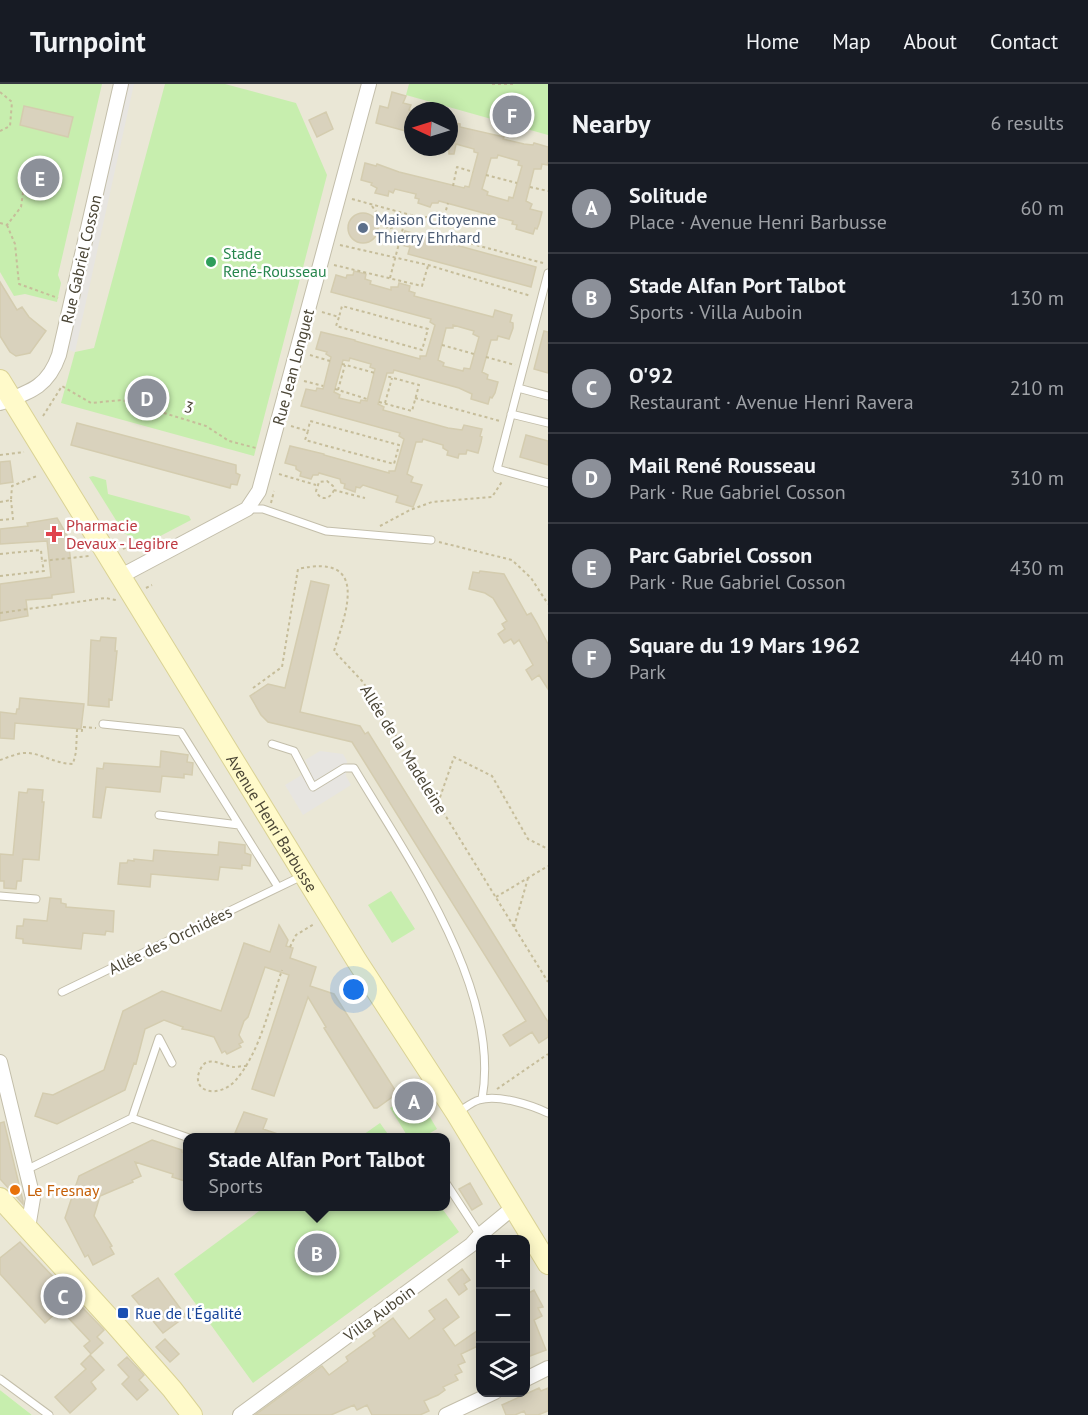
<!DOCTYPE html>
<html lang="en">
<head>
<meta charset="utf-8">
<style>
	body { margin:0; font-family:"PT Sans",sans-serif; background:#20242c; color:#f1f3f6 }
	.controls { position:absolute; right:18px; bottom:18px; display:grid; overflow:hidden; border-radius:12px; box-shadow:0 3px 15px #0003 }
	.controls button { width:54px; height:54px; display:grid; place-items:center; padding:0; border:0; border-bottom:2px solid #363941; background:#171b24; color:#f1f3f6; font:30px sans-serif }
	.compass { position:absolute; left:404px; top:18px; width:54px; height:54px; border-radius:50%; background:#171b24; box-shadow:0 3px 15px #0003; rotate:274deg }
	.you { position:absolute; left:354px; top:906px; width:21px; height:21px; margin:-15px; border:4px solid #fff; border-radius:50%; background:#1a73e8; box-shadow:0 0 0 9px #1a73e833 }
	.badge { display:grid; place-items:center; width:39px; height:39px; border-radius:50%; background:#8c9099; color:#fff; font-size:20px; font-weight:700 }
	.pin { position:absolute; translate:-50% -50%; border:3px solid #fff; box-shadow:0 2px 6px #0006 }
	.popup { position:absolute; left:183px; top:1049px; width:267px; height:78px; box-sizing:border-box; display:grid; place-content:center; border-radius:12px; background:#171b24; filter:drop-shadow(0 2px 4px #0005); font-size:20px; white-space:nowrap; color:#9ea1a6 }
	.popup b { font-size:22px; color:#f1f3f6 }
	.popup::after { content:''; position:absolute; left:50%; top:100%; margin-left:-12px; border:12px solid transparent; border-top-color:#171b24 }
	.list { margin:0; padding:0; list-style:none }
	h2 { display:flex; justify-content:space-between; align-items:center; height:78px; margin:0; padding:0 24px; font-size:26px }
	h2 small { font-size:20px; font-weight:400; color:#9ea1a6 }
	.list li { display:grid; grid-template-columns:39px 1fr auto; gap:18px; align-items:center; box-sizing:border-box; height:90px; padding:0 24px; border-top:2px solid #363941 }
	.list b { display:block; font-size:22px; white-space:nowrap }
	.list p { margin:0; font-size:20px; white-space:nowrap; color:#9ea1a6 }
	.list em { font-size:20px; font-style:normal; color:#9ea1a6 }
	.icon { flex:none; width:33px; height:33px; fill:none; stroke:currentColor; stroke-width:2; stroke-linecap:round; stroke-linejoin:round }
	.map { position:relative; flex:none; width:548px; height:1331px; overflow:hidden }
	header { display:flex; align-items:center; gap:36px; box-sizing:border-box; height:84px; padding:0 30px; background:#171b24; border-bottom:2px solid #363941 }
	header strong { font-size:28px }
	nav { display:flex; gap:33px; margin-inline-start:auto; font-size:21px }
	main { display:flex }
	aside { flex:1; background:#171b24 }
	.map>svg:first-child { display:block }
</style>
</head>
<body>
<header>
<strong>Turnpoint</strong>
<nav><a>Home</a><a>Map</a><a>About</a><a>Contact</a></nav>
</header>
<main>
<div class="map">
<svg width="548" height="1331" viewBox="0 0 548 1331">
	<rect width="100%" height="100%" fill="#f6f4e9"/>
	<path fill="#eae7d6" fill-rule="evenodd" d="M0 0H548V1331H32L0 1306ZM413 27H449V63H413ZM188 1054H446V1122H188ZM481 1156H526V1308H481Z"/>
	<path fill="#c7eeae" d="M0 0H102L58 191 61 199 57 218 25 210 14 212 0 188Z
		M165 0H225L296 19 327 91 254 372 61 319 75 268 94 264Z
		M409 0H548V51L406 11Z
		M93 392 106 396 108 410 189 432 191 436 145 460 124 449 89 393Z
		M391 807 415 845 392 859 368 821Z
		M415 1008 437 1045 423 1053H408L390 1024Z
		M380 1039 390 1053H360Z
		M266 1122 441 1123 459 1148 253 1299 174 1190Z
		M0 1306 32 1331H0Z"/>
	<path fill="#e7e5e1" d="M126 0H134L75 268 66 265Z
		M320 667 343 670 347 677 346 692 351 701 303 731 285 701 310 686 305 676Z"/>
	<path fill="#d9d2bd" stroke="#d4ccaf" stroke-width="1.5" fill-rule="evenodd" d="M392 8 406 12 403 19 411 21 409 26 413 27V49L376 39 380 22 388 24Z
		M24 22 73 33 68 53 20 41Z
		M326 28 333 45 317 53 309 36Z
		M449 38 460 40V43L504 53 503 55 524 60 533 61 534 59 548 63V81L542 80 541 85H534L526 117 532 120 530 125 542 128 539 140 537 145 535 144 533 150 516 145 517 141 512 140 513 137 439 117 438 119H432L430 123 418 119 419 115 415 114 416 110 395 105 393 109 389 107 388 112 375 109 377 104 371 101 372 99 361 96 365 79 376 82 377 80 399 88 464 104 465 102 469 103 478 69 474 68V65L456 60 454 70H449ZM498 71 519 77 518 81 522 82 513 114 509 113 508 117 487 111 488 108 482 105 491 74H497Z
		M348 144a15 15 0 1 1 30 0a15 15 0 1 1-30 0Z
		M405 147 536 183 531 203 408 170 410 163 401 161Z
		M354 187 366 190 365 195 371 197 370 200 391 206V203H398L399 199 410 202 409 207 415 209 414 212 493 233 495 226 512 231 510 238 513 239V244L509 255 498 252 497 256H491L482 288 488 291 487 295 498 298 495 309 492 314 490 313 488 320 471 315 472 310 459 304 394 286 393 289H387L378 320 384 323 383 326 448 344 462 346 464 341 482 345 480 352 482 353 481 358 478 369 467 366 466 370H459L458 374 447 371 448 367 443 364V361L423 355 422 358H416L407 390 413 393 411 398 422 401 413 423 396 418 398 412 363 401 360 404 356 403 355 408 344 404 345 400 341 399 340 395 319 389 318 391H313L311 395 300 392 301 388 296 385V382L285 379 290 362 324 370V371L389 389V387H395L404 355 399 352 400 349 301 322 306 305 316 307 317 304 323 305 331 273 326 270 327 268 316 265 321 248 355 256V257L420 275V272H426L435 241 430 238 431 235 331 208 336 191 346 194 347 191H353ZM453 241 474 247 473 250 479 253 470 285 464 284 463 287 443 282 444 279 438 276 446 244H453ZM350 274 371 280 370 283 375 285 367 317 361 316 360 319 339 314 340 311 334 308 343 276 349 277Z
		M0 198 17 226 22 223 29 233 46 247 30 269 16 272 10 268 0 252Z
		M544 247 548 248V289L534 285Z
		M77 339 236 381V389L240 391 237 401 231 400 230 404 71 361Z
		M526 351 548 357V381L520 373Z
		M10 377 13 398 0 400V378Z
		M57 434 68 453 74 508 52 511V514L26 516 28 532 0 537V500L51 493 47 457 0 460V445L28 442 27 439Z
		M480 487 504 490 527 531 531 529 537 539 548 560V605L539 591 532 596 526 586 533 581 519 556 514 560 511 555 504 559 498 550 505 545 502 540 507 537 493 514 485 509 469 505 473 488 479 489Z
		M311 497 329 501 300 628 360 642 365 650 368 648 548 938V953L539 959 532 948 510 962 503 951 526 937 352 658 268 638 261 631 250 612 268 600 285 604Z
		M101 553 116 554 115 567H117L112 616 109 615V623L88 621 91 556 100 557Z
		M20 614 84 620 81 645 15 639 14 655 0 654V628L16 630 17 625H19Z
		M161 667 188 671 187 678 193 679 192 691 184 690V694L162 692 160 708 106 703 101 734 93 733 97 684 103 685 104 679 160 683Z
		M28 705 43 706 42 718H44L39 776 23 775 21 797H17L16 805 4 804V797H0V770L13 771 19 708 27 709Z
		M219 758 245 761V769L251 771 250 782 242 781V785L220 783 218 796 151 790 150 803 118 800 120 779H127L128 776 134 777V775L153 777 154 766 218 771Z
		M50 814 61 815V819L66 820V823L114 827 113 848 106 847 105 851 83 849 81 865 23 859V855L16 854 17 842H23L24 835 47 837Z
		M279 841 288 856 286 862 293 864 290 874 316 883 310 902 334 910 395 1006 393 1007 395 1011 377 1024H374L324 944 326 943 308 913 274 1012 252 1005 289 891 265 883 248 933 244 937 239 951 243 958 239 960 241 963 227 970 225 967 222 969 214 953 188 946 182 945 183 943 164 936 145 945 136 980 134 979 125 1006 57 1040 35 1032 43 1009 53 1011 104 986 123 927 162 907 221 927 244 859 270 868Z
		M244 1028 267 1035 263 1045 284 1052 283 1053H236L237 1049H235Z
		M4 1038 23 1117V1120L0 1095V1039Z
		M152 1056 182 1066V1068L188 1070V1098L172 1093 173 1090 135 1078 141 1092 132 1096 133 1098 100 1112 94 1132 112 1162 110 1163 114 1170 93 1181 88 1171 85 1173 65 1134 79 1092Z
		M470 1099 482 1120 472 1126 459 1105Z
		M20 1158 104 1246 97 1253 103 1259 91 1270 84 1262 90 1257 60 1225 45 1239 0 1190V1174Z
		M462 1185 470 1196 464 1200 467 1205 459 1211 448 1196Z
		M158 1194 186 1232 163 1249 132 1212Z
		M534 1206 543 1223 538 1224 542 1232 534 1236 546 1266 525 1274V1211Z
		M446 1215 459 1233 443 1245 455 1262 477 1247 480 1254V1261L461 1270 465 1278 458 1281 462 1288 455 1291 458 1296 443 1303 445 1306 438 1311 424 1317 429 1327 420 1331H372L367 1321 357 1326 354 1321 331 1331H255L322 1282 329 1291 348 1277 346 1273 375 1252 373 1249 393 1234 409 1255 435 1235 429 1227Z
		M165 1255 179 1270 170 1278 156 1263Z
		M90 1271 104 1286 91 1298 96 1305 94 1307 70 1329 55 1313 86 1285 81 1280Z
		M127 1273 144 1291 139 1296 148 1306 137 1316 122 1300 129 1293 118 1281Z
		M539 1304 541 1307 548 1304V1327L538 1331H526L524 1327 515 1331H506L502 1321Z"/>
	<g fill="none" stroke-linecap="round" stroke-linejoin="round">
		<defs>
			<path id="lane" d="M548 189 497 385 548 399
				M518 304 548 312
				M511 330 548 339
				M247 425H263L326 447 431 456
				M103 640 181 648 278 803
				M272 660 294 667 313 703 344 684H354C407 773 502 906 482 1015
				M159 731 239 741
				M0 812 36 815
				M62 908 302 792
				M458 1028C465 1024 472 1018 479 1016 498 1010 531 1021 548 1029
				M132 1034 189 1054
				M26 1086 132 1034 159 954 172 979
				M446 1099 480 1151
				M0 1295 49 1331"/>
			<path id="street" d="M0 319C30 308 48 303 59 271L121 0
				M121 492 247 425 259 407 369 0
				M0 978 33 1114 28 1144
				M526 1295 548 1284
				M240 1331 471 1161 480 1151 514 1123
				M446 1331 495 1308"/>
			<g id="secondary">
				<path id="s1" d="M0 296 357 877 456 1029 548 1180"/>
				<path d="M0 1114 113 1238 172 1305 192 1331"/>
			</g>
		</defs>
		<use href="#lane" stroke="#c3beaa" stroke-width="9"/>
		<use href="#street" stroke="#c3beaa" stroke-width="16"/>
		<use href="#secondary" stroke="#dad295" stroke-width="22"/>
		<path stroke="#c6bd9a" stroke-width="2" stroke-dasharray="3 3" stroke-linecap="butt" d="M492 0H516
			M0 8 12 18 10 42 0 47
			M486 91 517 99
			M453 102 457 83 473 88
			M530 103 548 107
			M352 115 429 136 435 150 543 179
			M372 122 388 145 404 140
			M0 139 7 141 21 123 24 102
			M7 141 15 160 19 200 58 214
			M340 161 428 181 531 212
			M334 181 422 202 428 182
			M390 194 404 140 421 134 445 130 448 119
			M322 228 339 233 336 242 422 266 428 245 342 222 339 233
			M442 261 474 270
			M310 271 330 277
			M486 273 515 281
			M342 280 375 289
			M304 297 323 302
			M335 305 367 315
			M338 306 345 281
			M415 314 500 337
			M379 318 412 327 419 301 386 292
			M385 319 392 294
			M43 332 62 302 91 319 122 316 206 342 229 357 256 364
			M291 342 308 347 305 356 394 380 399 361 310 337 308 347
			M0 371 24 368
			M279 390 316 401
			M334 406C330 416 320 417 316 407L319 398 327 397 333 402 334 406 365 414
			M0 418 11 416 12 402 37 392
			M271 419 274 407
			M0 436 13 435 11 416
			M380 442 410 426 432 418 492 413 503 396
			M439 458 512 476 531 494 548 520
			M123 465 130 461
			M0 470 41 466 42 477 89 472
			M0 492 44 487 42 477
			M146 504 152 501
			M0 529 105 514 116 516
			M253 604 282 583 298 485C369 469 347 526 334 567L363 598 548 898
			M0 676C9 673 20 668 29 669 44 671 57 680 73 680L76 668 77 646 82 647V643L96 644
			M438 719 454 673 492 692 528 755 548 765
			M496 813 548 782
			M514 843 528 794
			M290 863 296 851 314 840
			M247 982C242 982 237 983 233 983 221 981 207 970 200 986 190 1008 218 1015 235 997 260 969 270 921 282 886
			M497 1005 548 970"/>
		<use href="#lane" stroke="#fff" stroke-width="7"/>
		<use href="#street" stroke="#fff" stroke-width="14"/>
		<use href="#secondary" stroke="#fffaca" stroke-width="20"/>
	</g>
	<circle fill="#5c6f8a" stroke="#fff" stroke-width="2" cx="363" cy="144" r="6"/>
	<circle fill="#2e9e5b" stroke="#fff" stroke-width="2" cx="211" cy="178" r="6"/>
	<path fill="#e0444e" stroke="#fff" stroke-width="2" d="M51 441h6v6h6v6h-6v6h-6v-6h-6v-6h6z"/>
	<circle fill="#e8710a" stroke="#fff" stroke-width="2" cx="15" cy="1106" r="6"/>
	<rect fill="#1a4fb4" stroke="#fff" stroke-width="2" x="117" y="1223" width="12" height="12" rx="3"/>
	<g text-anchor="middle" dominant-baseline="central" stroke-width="5" stroke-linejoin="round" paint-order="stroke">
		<g font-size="16" fill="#4e5e75" stroke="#fff" text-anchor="start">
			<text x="375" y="135">Maison Citoyenne<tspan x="375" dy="18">Thierry Ehrhard</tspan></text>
		</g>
		<g font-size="16" fill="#27864d" stroke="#fff" text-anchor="start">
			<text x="223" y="169">Stade<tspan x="223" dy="18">René-Rousseau</tspan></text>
		</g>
		<g font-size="16" fill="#4b4636" stroke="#fff">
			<text transform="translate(81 175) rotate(-77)">Rue Gabriel Cosson</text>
			<text transform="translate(293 283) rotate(-75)">Rue Jean Longuet</text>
			<text transform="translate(189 323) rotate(18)">3</text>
			<text transform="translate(404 665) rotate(58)">Allée de la Madeleine</text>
			<text stroke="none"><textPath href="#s1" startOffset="520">Avenue Henri Barbusse</textPath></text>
			<text transform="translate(170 856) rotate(-26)">Allée des Orchidées</text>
			<text transform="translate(379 1229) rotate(-36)">Villa Auboin</text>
		</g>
		<g font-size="16" fill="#be3a42" stroke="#fff" text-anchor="start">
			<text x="66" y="441">Pharmacie<tspan x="66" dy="18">Devaux - Legibre</tspan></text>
		</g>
		<g font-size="16" fill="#c56008" stroke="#fff" text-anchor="start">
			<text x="27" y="1106">Le Fresnay</text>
		</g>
		<g font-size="16" fill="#164399" stroke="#fff" text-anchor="start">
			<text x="135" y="1229">Rue de l'Égalité</text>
		</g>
	</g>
</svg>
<div class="controls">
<button>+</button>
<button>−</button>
<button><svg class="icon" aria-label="layers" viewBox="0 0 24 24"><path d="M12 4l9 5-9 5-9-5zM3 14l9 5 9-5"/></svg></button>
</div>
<svg class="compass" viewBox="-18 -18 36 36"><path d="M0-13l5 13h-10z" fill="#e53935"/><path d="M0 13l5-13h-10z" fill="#9ea1a6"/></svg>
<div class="you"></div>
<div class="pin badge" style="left:414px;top:1017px">A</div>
<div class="pin badge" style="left:317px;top:1169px">B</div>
<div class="popup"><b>Stade Alfan Port Talbot</b>Sports</div>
<div class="pin badge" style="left:63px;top:1212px">C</div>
<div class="pin badge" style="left:147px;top:314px">D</div>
<div class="pin badge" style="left:40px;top:94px">E</div>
<div class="pin badge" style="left:512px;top:31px">F</div>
</div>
<aside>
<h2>Nearby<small>6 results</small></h2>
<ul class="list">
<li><span class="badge">A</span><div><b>Solitude</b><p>Place · Avenue Henri Barbusse</p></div><em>60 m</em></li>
<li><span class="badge">B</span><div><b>Stade Alfan Port Talbot</b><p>Sports · Villa Auboin</p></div><em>130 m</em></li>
<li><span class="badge">C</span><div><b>O'92</b><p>Restaurant · Avenue Henri Ravera</p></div><em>210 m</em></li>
<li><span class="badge">D</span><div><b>Mail René Rousseau</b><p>Park · Rue Gabriel Cosson</p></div><em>310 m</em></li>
<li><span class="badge">E</span><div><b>Parc Gabriel Cosson</b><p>Park · Rue Gabriel Cosson</p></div><em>430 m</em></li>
<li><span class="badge">F</span><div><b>Square du 19 Mars 1962</b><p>Park</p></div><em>440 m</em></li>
</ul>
</aside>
</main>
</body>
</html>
